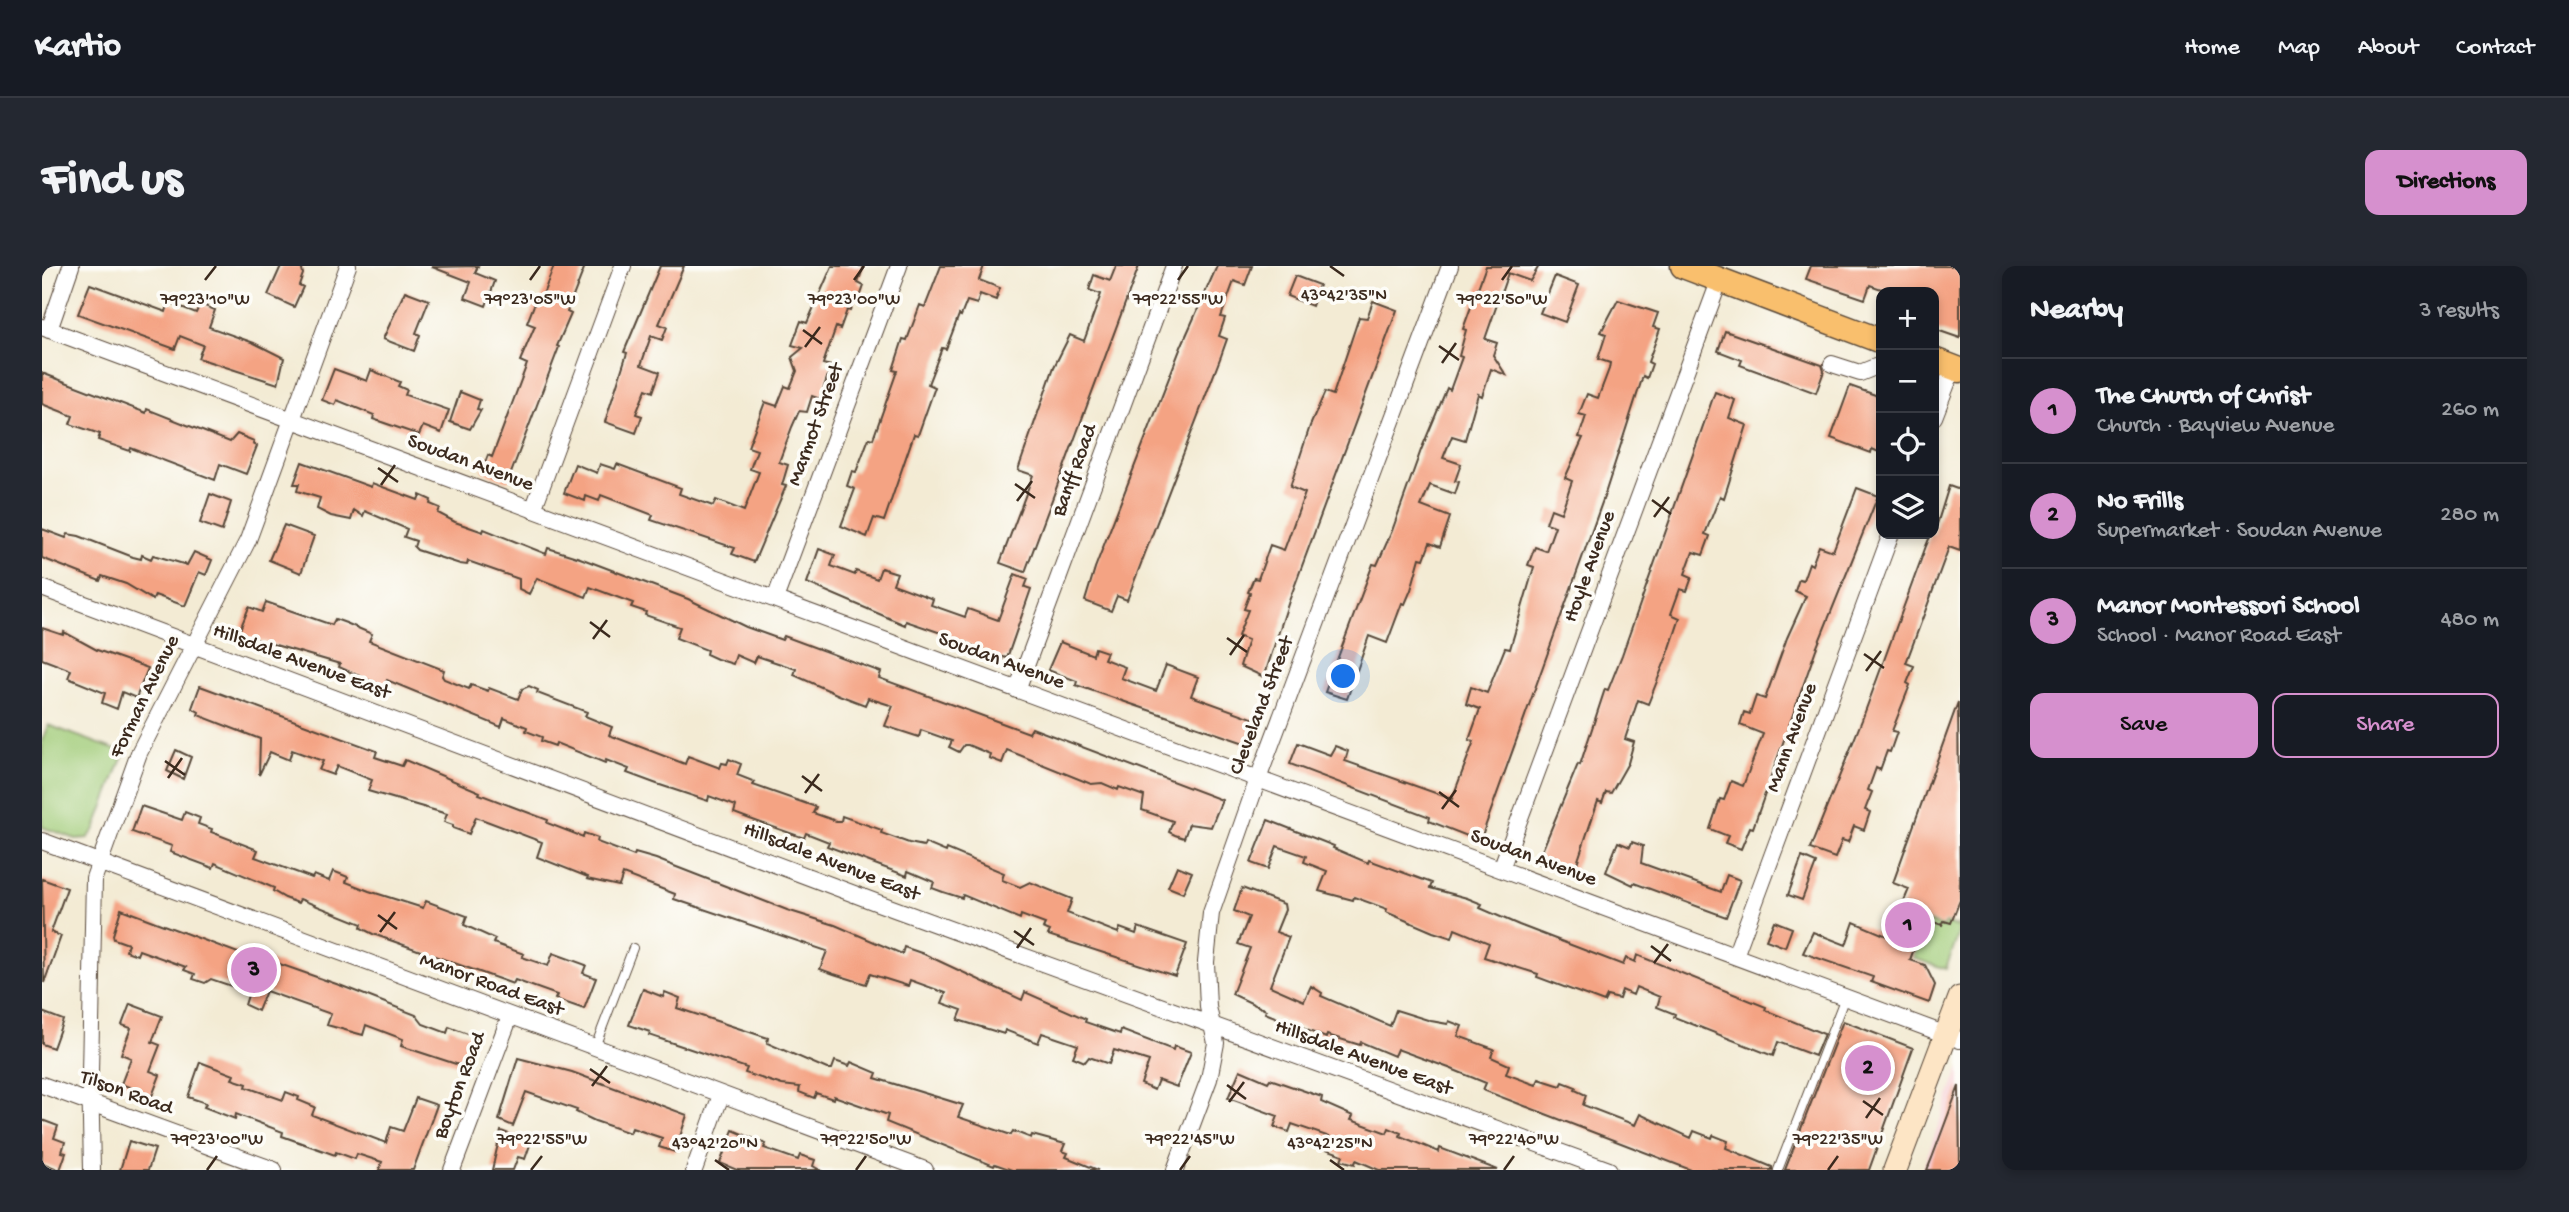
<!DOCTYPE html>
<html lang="en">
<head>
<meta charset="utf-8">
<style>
	body { margin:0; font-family:"Gochi Hand",sans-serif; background:#242831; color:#f1f3f6 }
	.controls { position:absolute; right:21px; top:21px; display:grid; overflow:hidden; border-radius:14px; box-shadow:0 4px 10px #0003 }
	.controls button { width:63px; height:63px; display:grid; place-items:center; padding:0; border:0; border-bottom:2px solid #363941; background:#171b24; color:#f1f3f6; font:35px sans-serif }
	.you { position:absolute; left:1302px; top:411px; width:24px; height:24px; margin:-18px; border:5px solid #fff; border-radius:50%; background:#1a73e8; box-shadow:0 0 0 10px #1a73e833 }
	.badge { display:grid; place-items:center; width:46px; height:46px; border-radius:50%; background:#d690ce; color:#111; font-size:23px; font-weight:700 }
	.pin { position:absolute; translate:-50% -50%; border:4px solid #fff; box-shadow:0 2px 7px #0006 }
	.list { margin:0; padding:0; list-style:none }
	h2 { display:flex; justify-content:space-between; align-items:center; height:91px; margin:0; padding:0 28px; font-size:30px }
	h2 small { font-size:23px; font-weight:400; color:#9ea1a6 }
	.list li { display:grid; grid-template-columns:46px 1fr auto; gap:21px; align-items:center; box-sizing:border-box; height:105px; padding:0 28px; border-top:2px solid #363941 }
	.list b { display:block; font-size:26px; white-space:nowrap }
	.list p { margin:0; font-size:23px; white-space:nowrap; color:#9ea1a6 }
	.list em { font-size:23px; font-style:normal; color:#9ea1a6 }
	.actions { display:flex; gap:14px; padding:21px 28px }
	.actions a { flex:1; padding:16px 0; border:2px solid #d690ce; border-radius:14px; text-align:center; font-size:24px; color:#d690ce }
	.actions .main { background:#d690ce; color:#111 }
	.icon { flex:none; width:38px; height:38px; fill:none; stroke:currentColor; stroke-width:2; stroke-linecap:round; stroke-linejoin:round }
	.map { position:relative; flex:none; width:1918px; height:904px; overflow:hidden; border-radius:14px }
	header { display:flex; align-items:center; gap:42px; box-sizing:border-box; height:98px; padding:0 35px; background:#171b24; border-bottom:2px solid #363941 }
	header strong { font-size:33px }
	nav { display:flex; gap:38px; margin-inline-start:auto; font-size:24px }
	.intro { display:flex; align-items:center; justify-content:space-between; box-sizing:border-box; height:168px; padding:0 42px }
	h1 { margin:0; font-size:49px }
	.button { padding:18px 32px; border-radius:14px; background:#d690ce; color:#111; font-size:24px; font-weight:700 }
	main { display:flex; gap:42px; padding:0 42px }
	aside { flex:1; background:#171b24; border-radius:14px; box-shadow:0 4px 10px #0003 }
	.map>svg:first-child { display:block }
</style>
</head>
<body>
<header>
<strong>Kartio</strong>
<nav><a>Home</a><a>Map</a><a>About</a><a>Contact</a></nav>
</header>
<div class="intro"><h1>Find us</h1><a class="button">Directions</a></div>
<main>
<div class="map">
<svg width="1918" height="904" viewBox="0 0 1918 904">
	<rect width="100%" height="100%" fill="#fdfcf7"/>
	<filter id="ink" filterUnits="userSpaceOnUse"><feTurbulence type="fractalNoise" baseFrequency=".0143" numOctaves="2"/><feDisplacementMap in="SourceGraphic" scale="14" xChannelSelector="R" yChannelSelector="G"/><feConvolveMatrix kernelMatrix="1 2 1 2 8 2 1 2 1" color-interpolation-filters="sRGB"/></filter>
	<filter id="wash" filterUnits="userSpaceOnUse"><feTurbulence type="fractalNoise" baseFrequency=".00686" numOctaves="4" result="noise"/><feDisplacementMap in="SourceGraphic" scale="28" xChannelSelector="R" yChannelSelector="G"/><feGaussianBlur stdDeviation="1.57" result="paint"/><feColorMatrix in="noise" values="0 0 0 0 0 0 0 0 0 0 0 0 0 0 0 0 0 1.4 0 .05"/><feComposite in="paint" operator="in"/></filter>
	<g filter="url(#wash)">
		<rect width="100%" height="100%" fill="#f3ebd4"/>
		<path fill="#f7cfd5" d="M1918 801V904H1880Z"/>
		<path fill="#a1cc79" stroke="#6e7b4c" stroke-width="2" d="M6 459 82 487 53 563 46 572 34 573 0 561V475Z
			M1884 655 1901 661 1903 657 1914 661 1917 658C1918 673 1907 690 1904 703L1871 692Z"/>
		<g id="blocks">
			<path fill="#f4a383" d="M239 0H259L261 8 257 19 261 21 252 41 226 29Z
				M436 0 433 7 453 15 444 40 423 32 429 16 390 1Z
				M512 0H543L525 46 529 48 515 80 517 81 466 215 440 205 446 189 450 191 485 98 478 95 493 60 485 57 494 34 498 36Z
				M618 0H642L617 58 625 61 620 74 609 70 599 99 618 106 611 126 604 123 594 148 600 150 594 167 563 156 585 87 582 86Z
				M790 0H822L816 17 822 20 818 31 814 29 808 45 805 44 798 63 794 61 781 98 789 100 778 133 770 130 765 146 757 145 750 161 737 196 746 199 740 219 744 220 712 296 690 288 693 282 609 254 611 249 559 229 557 235 544 230 543 235 522 227 533 198 555 207 558 198 573 203 575 198 639 222 637 228 671 240 674 234 702 245 717 206 708 203 715 184 706 181 723 136 735 140 743 120 748 122 755 105 750 91 761 82 750 79 759 55 765 57Z
				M899 0H942L937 14 958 22 954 34 938 28 935 38 925 35 919 50 917 49 904 83 900 82 886 118 893 121 876 169 872 168 842 255 832 252 825 271 799 260 813 223 805 220 810 205 814 206 827 172 831 173 855 105 851 104 861 73 865 74 878 39 883 41Z
				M1074 0H1097L983 306 958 297 991 209 976 204 1012 101 1028 69 1042 75 1059 28 1047 24 1052 9 1068 15Z
				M1175 0H1210L1203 19 1192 15 1179 51 1183 52 1177 70 1185 73 1179 90 1085 334 1075 330 1069 345 1043 335 1053 302 1139 81Z
				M1444 0H1497L1488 15 1466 7 1443 73 1455 77 1451 89 1464 109 1449 103 1440 130 1436 128 1423 174 1410 170 1401 192 1419 198 1413 215 1417 216 1413 228 1388 219 1379 240 1408 251 1398 281 1388 277 1382 293 1378 292 1369 324 1363 338 1360 337 1345 377 1327 370 1305 433 1283 426 1331 298 1335 299 1350 265 1379 184 1405 122 1408 124 1420 91 1417 90 1424 64 1421 63Z
				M1769 0H1918V72L1892 63V26H1848L1828 19 1823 33 1764 13Z
				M1253 10 1277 19 1270 40 1245 30Z
				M1513 10 1537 19 1523 56 1498 47Z
				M48 18 124 46 127 36 154 47 158 38 173 44 167 61 212 77 242 92 236 118 156 92 161 79 138 70 133 83 36 48Z
				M363 25 387 34 374 67 378 69 372 85 341 73Z
				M1576 34 1616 47 1611 61 1618 63 1606 96 1610 98 1605 112 1601 110 1562 231 1438 575 1387 555 1388 551 1248 498 1256 477 1288 489 1293 480 1306 485 1303 495 1410 533 1432 475 1427 474 1438 443 1424 438 1429 421 1445 427 1463 382 1468 383 1492 301 1486 299 1493 281 1504 285 1513 260 1504 257 1509 243 1519 247 1530 215 1523 212 1541 172 1537 171 1544 150 1537 148 1545 128 1556 132 1567 103 1568 97 1556 93 1564 68 1559 66Z
				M1331 35 1355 44 1247 335 1222 411 1198 400 1206 374 1196 370 1206 344 1202 343 1208 327 1206 326 1212 312 1216 313 1228 279 1242 284 1263 227 1248 221 1268 160 1283 126 1291 129 1317 51 1325 52Z
				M1683 65 1780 99 1782 105 1774 127 1698 99 1700 94 1676 85Z
				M292 103 325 115 329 104 358 116 356 120 365 124 363 129 407 144 399 167 381 160 377 169 331 153 332 149 295 134 293 139 280 134Z
				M0 107 104 147 105 143 188 176 195 168 212 175 211 178 215 180 204 208 178 198 173 214 89 182 88 185 56 174 58 168 28 158 31 150 0 138Z
				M1808 120 1839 131V187L1830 183 1829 187 1789 172Z
				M418 126 438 134 435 143 439 144 428 163 408 156Z
				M1673 126 1693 134 1687 152 1705 159 1682 232 1678 230 1663 268 1668 270 1661 289 1651 286 1643 308 1650 311 1645 325 1638 323 1629 348 1638 352 1627 385 1606 438 1596 434 1583 473 1592 476 1586 497 1569 527 1564 526 1560 537 1556 535 1531 609 1495 597 1536 498 1538 499 1563 423 1566 424 1580 389Z
				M260 196 329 221 330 217 376 234 378 229 389 234 388 238 398 242 396 247 413 256 441 266 442 263 504 288 506 282 538 292 646 333 704 361 740 374 742 370 839 406 837 412 987 467 990 462 1180 534 1169 561 1147 558 1142 572 1133 569 1127 566 1131 555 1100 544 1102 530 1077 521 1076 524 1060 517 1049 518 965 484 960 497 947 492 948 488 926 479H922L917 486 907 481 910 475 879 464 877 471 843 460 851 440 826 432 823 439 797 429 752 409 754 403 715 390 712 397 694 389 691 398 675 393 664 388 665 384 634 372 638 361 603 349 604 346 589 341 591 337 548 321 544 331 495 312 487 328 477 323V313L426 295 425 299 418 298 375 284 372 281 374 275 362 271 365 263 323 245 321 250 312 244 309 254 289 250 275 243 278 232 255 225 257 218H252Z
				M1907 220 1918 224V285L1907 281 1864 397 1872 400 1865 417 1868 419 1850 465 1855 466 1848 486 1845 485 1838 504 1834 502 1826 524 1830 526 1823 544 1828 546 1822 564 1812 560 1806 576 1800 574 1793 592 1768 583 1820 454 1884 280 1889 268H1892Z
				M1815 222 1836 230 1774 383 1711 562 1708 561 1699 583 1683 577 1686 570 1668 563 1678 533 1682 534 1689 515 1701 520 1721 468 1698 459 1702 446 1708 448 1714 430 1723 433 1745 372 1764 330 1753 325 1757 313 1761 314 1767 297 1770 299 1777 280 1791 285Z
				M168 228 189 236 180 265 158 257Z
				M242 259 272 270 259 307 227 294Z
				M0 263 24 272 26 268 37 270 91 291 99 293 100 289 109 293 111 289 145 299 152 286 170 294 164 309 157 306 143 340 113 329 111 334 84 318 60 310 58 315 0 292Z
				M777 283 793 289 789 300 813 309 814 305 835 313 839 302 855 307 851 318 891 333 889 339 923 351 926 343 956 354 973 308 986 313 983 321 989 323 965 392 961 391 959 398 946 393 948 387 905 369 864 355 863 359 765 317Z
				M224 336 290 359 293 353 304 357 330 368 327 375 402 404 400 410 402 413 427 423 429 419 446 425 447 422 476 433 480 423 487 420 496 424 495 427 545 446 543 450 570 461 567 469 643 498 646 490 678 502 680 497 685 498 687 493 699 498 695 509 713 516 711 519 774 541 771 547 794 555H799L800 550 840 564 839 567 867 577 882 580 883 577 904 586 905 583 962 607 960 614 978 621 988 616 1030 633 1025 647 1076 667 1078 662 1094 668 1096 661 1145 678 1133 710 1006 669 1008 665 1001 662 1003 658 979 649 978 653 921 629 920 632 901 626 890 622 892 616 866 605 865 610 838 600 785 580 787 576 764 567 762 572 708 553 692 547 694 540 667 530 666 535 615 518 585 507 587 503 564 494 563 497 514 477 513 480 499 475 500 471 484 465 485 461 462 452 459 461 345 414 342 421 297 401 298 398 196 368 207 341 220 346Z
				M0 362 21 369 22 366 55 384 106 402 94 432 80 426 75 443 60 437 63 427 26 412 29 404 0 393Z
				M1018 376 1051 389 1053 382 1065 386 1062 393 1083 401 1079 412 1114 425 1124 399 1156 411 1149 430 1216 454 1208 479 1034 419 1035 415 1006 404Z
				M158 420 335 485 333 491 360 500 363 494 438 526 437 528 506 554 505 557 541 571 542 567 556 572 555 576 592 590 593 587 614 593 745 644 793 659 860 688 862 681 882 688 980 734 983 726 1044 753 1043 756 1078 768 1079 764 1131 784 1132 780 1149 786 1135 821 1116 814 1112 824 1099 818 1107 795 1072 784 1067 798 1047 791 1043 796 1031 791 1036 779 1000 767 996 777 963 764 962 768 916 754 920 744 900 737 904 727 868 714 866 720 828 708 824 718 792 708 778 703 785 685 632 633 633 628 581 608 577 620 545 613 546 611 495 591 500 576 434 551 427 568 411 562V559L402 556 405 548 326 525 330 514 295 500 291 509 277 504 281 495 261 488 250 484 247 494 228 486 217 509 218 473 156 449 157 446 150 442Z
				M1916 436 1918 634 1909 657 1902 655 1900 659 1883 653 1868 694 1883 699 1893 719 1887 737 1829 716 1831 711 1761 687 1771 666 1804 679 1812 656 1847 671 1867 623 1851 617Z
				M134 484 149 491 141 513 125 505Z
				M99 540 140 554 143 546 158 552 156 558 170 563 169 566 216 584 213 591 270 612 272 609 287 615 291 605 306 611 304 616 327 625 381 642 384 635 425 650 422 659 453 673 451 677 482 688 480 691 506 700 511 687 544 699 541 707 554 712 542 743 513 733 515 729 473 714 471 718 331 668 319 662 320 658 258 633 256 637 243 632 231 625 232 622 173 597 171 602 128 586 130 580 90 566Z
				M1226 554 1292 580 1291 582 1326 597 1327 594 1390 617 1388 622 1425 632 1440 638 1438 642 1477 659 1581 699 1584 692 1593 696 1595 689 1724 741 1723 744 1782 768 1773 790 1736 776 1731 790 1632 751 1633 748 1615 741 1618 731 1594 721 1591 729 1580 724 1577 733 1565 730 1562 736 1495 711 1496 708 1442 691 1447 677 1413 663 1410 672 1391 666 1344 646 1345 643 1312 631 1311 634 1277 625 1285 605 1262 596 1264 590 1235 580 1226 603 1209 597Z
				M1576 576 1588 581 1590 576 1601 580 1599 597 1679 626 1685 609 1698 614 1684 651 1592 617 1591 619 1564 606Z
				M1760 591 1774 597 1760 634 1746 629Z
				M1135 600 1150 606 1141 627 1126 621Z
				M0 613 25 622 9 666 19 670 2 717Z
				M1200 622 1242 638 1243 644 1234 666 1247 671 1228 720 1262 735 1269 720 1280 727 1279 730 1348 760 1354 744 1389 755 1406 758 1407 755 1420 760 1416 770 1452 783 1449 791 1467 799 1464 808 1494 819 1497 813 1519 820 1521 816 1534 821 1533 824 1544 829 1541 839 1593 859 1598 848 1649 872 1652 865 1670 872 1671 869 1686 875 1684 882 1730 901V904H1649L1441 824 1444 817 1407 802 1355 783 1352 790 1319 776 1318 779 1285 769 1284 772 1223 747 1224 744 1190 728 1208 682 1196 678 1207 651 1192 645Z
				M79 643 217 695 218 691 300 720 374 749 381 758 405 767 407 761 434 771 423 801 359 780 361 773 324 759 321 769 285 759 289 748 224 725 216 745 203 739 207 726 169 713 163 717 151 713 153 708 142 704 144 701 97 684 95 689 84 685 86 678 72 673 71 669Z
				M1732 655 1750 662 1743 681 1724 674Z
				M601 723 621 731 623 726 638 732 635 742 726 772 725 777 785 803H790L793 795 807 800 809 796 835 807 833 812 921 839 916 851 969 869 971 865 989 872 990 869 1023 878 1020 885 1026 887 1024 891 1056 904H970L953 898 952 900 844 856 846 849 792 830 791 833 774 827 772 832 757 826 758 821 740 819 703 807 705 802 607 769 608 766 587 759Z
				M88 738 120 750 110 776 118 779 108 805 118 809 110 830 79 818 89 792 79 788 89 762 80 759Z
				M0 746 21 754 11 782 0 778Z
				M1801 755 1871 782 1827 904H1743Z
				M476 792 530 806 645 849 633 886 617 881 620 872 590 862 588 867 553 855 534 846 535 844 484 826 471 860 457 854Z
				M158 796 192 809 190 813 205 818 204 821 241 834 244 826 257 831 256 834 273 841 270 849 344 877 349 861 361 865 374 832 395 839 371 904H337L340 896 315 888 313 893 294 886 293 889 240 870 241 866 194 848 193 853 162 841 164 837 146 831Z
				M1198 804 1226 816 1228 813 1280 831 1279 836 1311 850 1309 854 1345 867 1347 862 1359 867 1358 870 1397 886 1398 882 1456 904H1337L1314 894 1313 898 1299 894 1301 889 1284 883 1288 871 1250 858 1247 866 1232 861 1236 850 1186 832Z
				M1917 820 1918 904H1885L1890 892Z
				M0 854 16 860 12 872 23 876 20 886 24 887 18 904 3 898 0 901Z
				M691 864 724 878 722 882 756 894 758 889 773 894 771 900 778 904H695L678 897Z
				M459 865 489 876 483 893 476 891 471 904H450Z
				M87 875 113 883 106 904H78Z"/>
		</g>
	</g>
	<g filter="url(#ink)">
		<use href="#blocks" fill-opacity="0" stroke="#574739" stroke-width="2"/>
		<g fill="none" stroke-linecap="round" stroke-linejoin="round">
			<defs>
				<path id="lane" d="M553 781 591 682
					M1736 904 1803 731"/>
				<path id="street" d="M0 61 1918 774
					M7 64 29 0
					M1790 98 1818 107 1833 101
					M1892 151 1911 102
					M491 244 581 0
					M0 322 836 637 1567 904
					M733 333 857 0
					M975 424 1132 0
					M0 575 883 904
					M1459 603 1678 13
					M1693 690 1849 268
					M0 819 232 904
					M50 904 48 807 52 612 97 487 206 274 306 0
					M410 904 468 750
					M652 904 679 829
					M1133 904 1167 813 1174 777 1166 741 1164 696 1169 647 1216 513 1408 0"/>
				<path id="secondary" d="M1853 904 1918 732"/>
				<path id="primary" d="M1641 0 1839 75
					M1892 94 1918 104"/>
			</defs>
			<use href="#lane" stroke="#574739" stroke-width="10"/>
			<use href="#street" stroke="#574739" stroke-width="18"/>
			<use href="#secondary" stroke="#574739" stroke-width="25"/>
			<use href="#primary" stroke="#574739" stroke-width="27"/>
			<use href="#lane" stroke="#fff" stroke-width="8"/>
			<use href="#street" stroke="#fff" stroke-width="16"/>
			<use href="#secondary" stroke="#fde5c5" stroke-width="23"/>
			<use href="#primary" stroke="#f9bf6d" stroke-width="24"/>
		</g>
	</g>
	<path fill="none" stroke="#3b2a1e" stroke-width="2.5" d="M1288 0 1302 10M163 14 174 0M488 14 498 0M812 14 822 0M1136 14 1146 0M1460 14 1470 0M761 64 780 78M1397 80 1417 94M763 81 778 61M1400 97 1414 77M336 202 356 216M973 218 993 232M339 219 353 199M1610 234 1629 248M975 235 990 215M1612 251 1627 231M548 356 568 371M1185 372 1205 386M551 373 565 354M1822 388 1842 402M1188 389 1202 369M1824 405 1839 385M123 495 143 509M760 510 780 525M126 512 140 492M1397 526 1417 541M763 527 777 508M1400 543 1414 524M336 649 355 663M972 665 992 679M338 666 353 646M1609 680 1629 695M975 682 989 662M1612 697 1626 678M548 803 568 817M1185 819 1204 833M550 820 565 800M1821 835 1841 849M1187 836 1202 816M1824 852 1838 832M673 894 687 904M1288 894 1302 904M165 904 175 890M489 904 500 890M814 904 824 890M1138 904 1148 890M1462 904 1472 890M1786 904 1796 890"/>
	<g text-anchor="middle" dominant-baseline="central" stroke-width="7" stroke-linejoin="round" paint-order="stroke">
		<g font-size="21" fill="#3b2a1e" stroke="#fdfcf7">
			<text transform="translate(775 159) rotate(-70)">Marmot Street</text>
			<text transform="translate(428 198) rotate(20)">Soudan Avenue</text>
			<text transform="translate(1034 205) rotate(-70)">Banff Road</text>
			<text transform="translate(1549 301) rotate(-70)">Hoyle Avenue</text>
			<text transform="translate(959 396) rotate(20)">Soudan Avenue</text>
			<text transform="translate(259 397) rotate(20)">Hillsdale Avenue East</text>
			<text transform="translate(104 431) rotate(-64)">Forman Avenue</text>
			<text transform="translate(1221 440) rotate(-69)">Cleveland Street</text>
			<text transform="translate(1751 472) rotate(-70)">Mann Avenue</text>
			<text transform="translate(1491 593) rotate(20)">Soudan Avenue</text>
			<text transform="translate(789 597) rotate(21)">Hillsdale Avenue East</text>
			<text transform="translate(449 720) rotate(20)">Manor Road East</text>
			<text transform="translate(1321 793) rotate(20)">Hillsdale Avenue East</text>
			<text transform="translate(419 820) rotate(-69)">Boyton Road</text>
			<text transform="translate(84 828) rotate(20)">Tilson Road</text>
		</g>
	</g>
	<g font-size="18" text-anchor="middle" fill="#3b2a1e" stroke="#fdfcf7" stroke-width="7" stroke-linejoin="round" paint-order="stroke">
		<text x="1302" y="34">43°42'35"N</text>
		<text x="163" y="38">79°23'10"W</text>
		<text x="488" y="38">79°23'05"W</text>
		<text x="812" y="38">79°23'00"W</text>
		<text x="1136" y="38">79°22'55"W</text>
		<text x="1460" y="38">79°22'50"W</text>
		<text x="175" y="878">79°23'00"W</text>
		<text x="500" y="878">79°22'55"W</text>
		<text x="824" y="878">79°22'50"W</text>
		<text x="1148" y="878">79°22'45"W</text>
		<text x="1472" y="878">79°22'40"W</text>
		<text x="1796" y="878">79°22'35"W</text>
		<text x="673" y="882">43°42'20"N</text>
		<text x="1288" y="882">43°42'25"N</text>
	</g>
</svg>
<div class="controls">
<button>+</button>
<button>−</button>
<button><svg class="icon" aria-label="locate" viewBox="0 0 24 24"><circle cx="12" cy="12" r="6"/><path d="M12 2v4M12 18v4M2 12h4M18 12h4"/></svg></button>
<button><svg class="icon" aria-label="layers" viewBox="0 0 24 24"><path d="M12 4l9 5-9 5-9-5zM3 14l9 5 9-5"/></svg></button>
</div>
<div class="you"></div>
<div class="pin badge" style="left:1866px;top:659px">1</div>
<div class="pin badge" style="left:1826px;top:802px">2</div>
<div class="pin badge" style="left:212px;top:704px">3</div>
</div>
<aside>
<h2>Nearby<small>3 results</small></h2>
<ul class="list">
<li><span class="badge">1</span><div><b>The Church of Christ</b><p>Church · Bayview Avenue</p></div><em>260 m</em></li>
<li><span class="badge">2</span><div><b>No Frills</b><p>Supermarket · Soudan Avenue</p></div><em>280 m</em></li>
<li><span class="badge">3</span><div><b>Manor Montessori School</b><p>School · Manor Road East</p></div><em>480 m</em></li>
</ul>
<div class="actions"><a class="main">Save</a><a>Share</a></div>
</aside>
</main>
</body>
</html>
